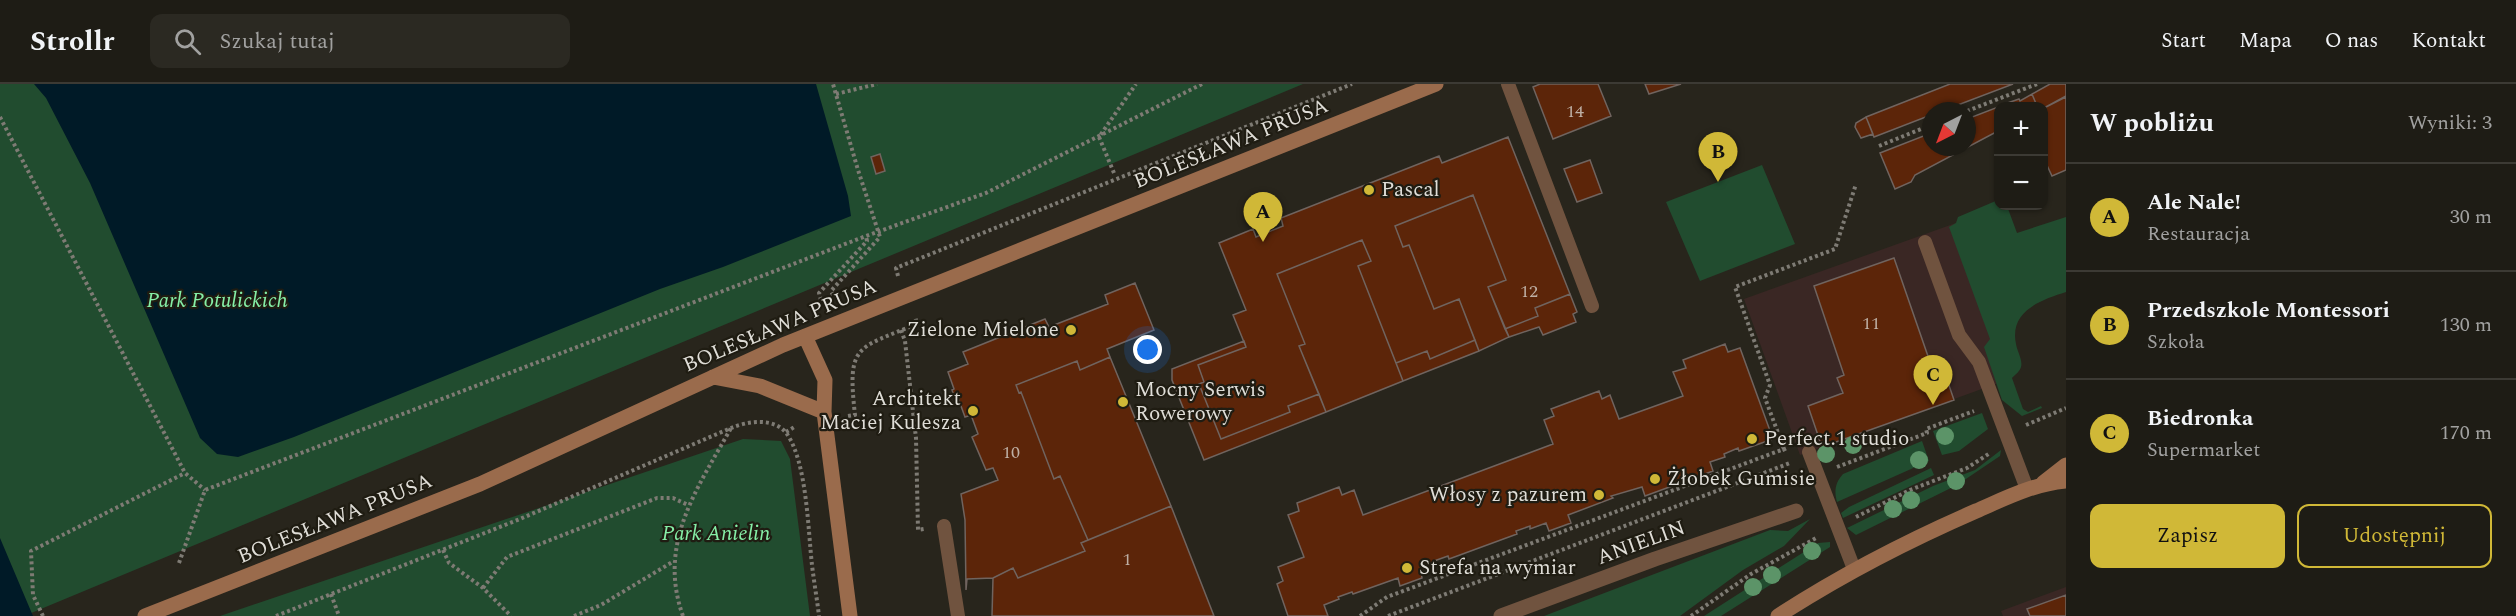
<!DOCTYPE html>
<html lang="pl">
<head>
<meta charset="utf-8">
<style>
	body { margin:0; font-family:Spectral,serif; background:#2b2922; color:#f1f3f6 }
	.controls { position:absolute; right:18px; top:18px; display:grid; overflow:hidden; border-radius:12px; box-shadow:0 2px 4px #0004 }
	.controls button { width:54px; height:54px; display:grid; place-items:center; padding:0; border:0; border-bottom:2px solid #3c3a34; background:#1e1c15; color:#f1f3f6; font:30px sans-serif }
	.compass { position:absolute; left:1922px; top:18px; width:54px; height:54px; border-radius:50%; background:#1e1c15; box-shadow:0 2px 4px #0004; rotate:222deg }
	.you { position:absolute; left:1148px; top:266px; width:21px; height:21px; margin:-15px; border:4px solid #fff; border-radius:50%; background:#1a73e8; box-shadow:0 0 0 9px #1a73e833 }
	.badge { display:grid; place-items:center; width:39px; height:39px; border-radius:50%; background:#d0b837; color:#111; font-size:20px; font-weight:700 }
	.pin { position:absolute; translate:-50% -50px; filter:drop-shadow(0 2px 3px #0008) }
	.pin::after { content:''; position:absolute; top:32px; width:21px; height:18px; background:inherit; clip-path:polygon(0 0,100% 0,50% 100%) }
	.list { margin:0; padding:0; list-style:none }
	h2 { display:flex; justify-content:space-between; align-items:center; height:78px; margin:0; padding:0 24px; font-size:26px }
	h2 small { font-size:20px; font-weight:400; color:#a1a1a0 }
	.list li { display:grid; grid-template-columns:39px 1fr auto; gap:18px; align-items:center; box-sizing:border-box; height:108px; padding:0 24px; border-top:2px solid #3c3a34 }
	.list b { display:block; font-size:22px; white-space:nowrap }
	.list p { margin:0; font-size:20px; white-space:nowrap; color:#a1a1a0 }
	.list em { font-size:20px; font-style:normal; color:#a1a1a0 }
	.actions { display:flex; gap:12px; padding:18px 24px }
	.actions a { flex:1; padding:14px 0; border:2px solid #d0b837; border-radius:12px; text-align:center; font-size:21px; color:#d0b837 }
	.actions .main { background:#d0b837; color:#111 }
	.icon { flex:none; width:33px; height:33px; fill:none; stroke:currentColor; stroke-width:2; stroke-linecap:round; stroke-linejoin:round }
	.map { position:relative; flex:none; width:2066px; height:532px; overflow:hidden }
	header { display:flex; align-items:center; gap:36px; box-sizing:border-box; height:84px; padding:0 30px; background:#1e1c15; border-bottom:2px solid #3c3a34 }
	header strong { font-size:28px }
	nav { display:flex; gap:33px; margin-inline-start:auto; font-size:21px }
	.search { width:420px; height:54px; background:#2b2922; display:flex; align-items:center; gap:15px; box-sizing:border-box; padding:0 21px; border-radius:12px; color:#a1a1a0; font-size:22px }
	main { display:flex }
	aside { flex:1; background:#1e1c15 }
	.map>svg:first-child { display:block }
</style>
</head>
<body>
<header>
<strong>Strollr</strong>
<div class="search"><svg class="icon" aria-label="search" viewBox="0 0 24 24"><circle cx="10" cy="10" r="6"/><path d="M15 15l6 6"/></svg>Szukaj tutaj</div>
<nav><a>Start</a><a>Mapa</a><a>O nas</a><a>Kontakt</a></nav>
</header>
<main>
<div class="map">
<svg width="2066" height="532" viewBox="0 0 2066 532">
	<rect width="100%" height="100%" fill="#28251c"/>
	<path fill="#3a2724" d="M1956 139 2012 294 1800 371 1744 215Z
		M2066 503V532H2003L2001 527Z"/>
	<path fill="#214c2f" d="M0 0H1303L24 532H0Z
		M1762 81 1795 160 1700 197 1666 118Z
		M1998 116V122H2007L2017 149 2066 133V208C2041 216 2009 227 2016 260 2017 267 2023 276 2021 283 2020 287 2015 291 2012 294L2023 325 2028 328 2041 322 2042 324 2022 332 2002 316 1984 263 1990 255 1949 143 1956 139 1958 133Z
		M1982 329 1988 345 1959 367 1942 371 1933 347Z
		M743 355 781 357 790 375 810 532H220Z
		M1922 357 1929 377 1837 418C1834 407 1835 399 1843 390Z
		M2001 366 2000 372 1957 401 1856 451 1847 444 1933 402 1975 386Z
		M1931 384 1934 391 1843 434 1841 429 1849 423Z
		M1810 435 1784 462 1743 486 1680 532H1544L1770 446 1788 447Z
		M1830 458V463L1721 532H1704L1818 459Z"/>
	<path fill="#001a27" d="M34 0H816L848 112 851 132 723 183 660 205 294 353 238 373 217 370 200 354 90 99 46 14Z
		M0 454 33 532H0Z"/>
	<path fill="#5c2509" stroke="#70645f" stroke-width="1.5" d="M1540 0H1598L1611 32 1553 55 1533 3Z
		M1645 0H1681L1649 10Z
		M1950 0H2013L1942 27H1931V31L1874 53 1866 33Z
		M2050 0H2066V12L2044 24 2037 22 2032 10Z
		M2032 10 2037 22H1999L2019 15 2020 17Z
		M2066 13V86L2052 92 2044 75V24Z
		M1998 23V47L1915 91 1911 98 1895 105 1880 69 1931 49V63H1967V35Z
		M1866 33 1873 50 1861 54 1855 43 1856 39Z
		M1508 53 1570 210 1535 224 1538 232 1505 245 1488 203 1506 196 1473 111 1395 142 1403 163 1409 161 1434 225 1459 215 1475 256 1430 275 1427 267 1396 279 1358 182 1371 177 1362 156 1277 190 1305 260 1299 262 1319 310 1288 322 1290 328 1221 355 1199 300 1204 298 1198 281 1246 263 1233 231 1246 226 1219 159 1253 145 1256 153 1283 142 1281 134 1439 72 1442 79Z
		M880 70 885 87 876 90 871 73Z
		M1590 76 1602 109 1577 118 1564 85Z
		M1473 111 1506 196 1488 203 1509 253 1479 267 1459 215 1434 225 1409 161 1403 163 1395 142Z
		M1362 156 1371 177 1358 182 1403 297 1326 328 1299 262 1305 260 1277 190Z
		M1894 174 1930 278 1940 275 1954 316 1822 363 1808 322 1843 309 1837 294 1844 291 1814 202Z
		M1135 199 1154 246 1107 265 1110 273 1080 286 1077 277 1016 301 1019 309 1021 308 1054 395 1060 392 1088 456 1081 459 1085 467 1018 494 1013 484 993 494 967 495 966 506 965 436 961 410 998 396 993 384 986 386 972 353 978 350 971 331 965 333 957 311 954 312 952 306 954 305 948 288 968 280 963 268 1045 235 1049 243 1108 220 1105 211Z
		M1570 210 1577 228 1573 230 1576 238 1543 251 1539 243 1509 253 1505 245 1538 232 1535 224Z
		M1475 256 1479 267 1403 297 1396 279 1427 267 1430 275Z
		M1244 257 1246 263 1198 281 1204 298 1199 300 1221 355 1290 328 1288 322 1319 310 1326 328 1204 376 1172 296V285Z
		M1725 260 1728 268 1740 264 1773 355 1739 367 1738 364 1724 370 1725 373 1710 378 1713 387 1645 412 1642 403 1611 412 1613 414 1568 431 1571 439 1549 447 1546 439 1530 445V442L1516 447 1517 450 1449 475 1448 472 1434 477 1435 480 1421 486 1422 494 1400 502 1398 494 1353 510 1352 508 1338 513 1339 515 1324 521 1328 532H1288L1277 500 1283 497 1278 483 1304 473 1288 431 1299 427 1297 419 1339 403 1342 411 1354 406 1363 431 1553 360 1544 336 1554 332 1551 325 1599 307 1602 315 1610 311 1619 335 1683 312 1673 288 1686 284 1683 276Z
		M1110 273 1171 422 1088 456 1060 392 1054 395 1021 308 1019 309 1016 301 1077 277 1080 286Z
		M1171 422 1214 532H992L993 494 1013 484 1018 494 1085 467 1081 459Z
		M2066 511V532H2030L2027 525Z"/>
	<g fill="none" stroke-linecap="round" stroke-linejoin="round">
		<path stroke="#7e7b74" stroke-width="4" stroke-dasharray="3 3" stroke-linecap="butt" d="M836 10 877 0
			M1967 27 2037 0
			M0 33 185 389 205 406
			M1879 62 1931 41
			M1114 89 1099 53 1136 0
			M898 192 896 184 1352 0
			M833 211 831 207 880 153 858 86 833 0
			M821 216 819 209 867 157 866 152
			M901 246 905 257 916 354 918 446 924 445
			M848 332 855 331C847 260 856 265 917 240L915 232
			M2026 341 2066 324
			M786 348 796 342
			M1784 365 1765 314 1770 301 1735 203 1835 165 1856 100
			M1837 383 1927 349 1926 345 1974 327
			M1856 433 1910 406 1967 384 1990 369
			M443 466 449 479 483 504 511 532
			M179 479 205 406 866 152 986 109 1202 0
			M483 504 507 473 657 414H673L688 421
			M331 510 339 532
			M43 532 33 511 31 467 185 389
			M276 532 520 435 731 344C748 337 775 333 787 350 807 379 808 446 812 481 814 498 817 515 819 532
			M574 532 601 521 674 477
			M683 532C657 460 697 405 731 344
			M1360 532 1387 513 1784 365 1786 369
			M1388 532 1790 379
			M1691 532 1751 490 1818 453"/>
		<path stroke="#70533f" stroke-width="14" d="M1508 0 1592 222
			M1925 158 1959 251 1979 278 2027 405
			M1809 368 1854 485
			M944 442 958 532"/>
		<path stroke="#70533f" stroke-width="15" d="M1501 532 1655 475 1796 427"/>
		<path stroke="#9a6b4c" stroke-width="15" d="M805 252 825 296 824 328 850 532
			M713 293 760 302 824 328
			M2043 399 2066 381
			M145 532 480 400 783 261 1436 0
			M1778 532C1841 491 1907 457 1976 427 2006 414 2033 400 2066 397"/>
	</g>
	<g fill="#5c9468">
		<circle cx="1945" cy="352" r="9"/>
		<circle cx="1853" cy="361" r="9"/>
		<circle cx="1826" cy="370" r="9"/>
		<circle cx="1919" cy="376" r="9"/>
		<circle cx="1956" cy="397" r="9"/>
		<circle cx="1911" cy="416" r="9"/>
		<circle cx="1893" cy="425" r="9"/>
		<circle cx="1812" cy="467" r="9"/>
		<circle cx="1772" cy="491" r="9"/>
		<circle cx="1753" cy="503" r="9"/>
	</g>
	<g fill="#d0b837" stroke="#1f1c12" stroke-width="2">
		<circle cx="1369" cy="106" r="6"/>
		<circle cx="1071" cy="246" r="6"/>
		<circle cx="1123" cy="318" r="6"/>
		<circle cx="973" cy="327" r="6"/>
		<circle cx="1752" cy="355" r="6"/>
		<circle cx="1655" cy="395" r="6"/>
		<circle cx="1599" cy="411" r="6"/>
		<circle cx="1407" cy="484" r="6"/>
	</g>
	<g text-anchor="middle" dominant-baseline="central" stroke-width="4.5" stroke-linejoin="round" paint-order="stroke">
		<g font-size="18" fill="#beafa4">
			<text x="1575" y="27">14</text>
			<text x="1529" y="207">12</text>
			<text x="1871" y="239">11</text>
			<text x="1011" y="368">10</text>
			<text x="1127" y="475">1</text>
		</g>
		<g font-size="21" fill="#dfddd7" stroke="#1f1c12">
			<text transform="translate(1231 60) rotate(-22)">BOLESŁAWA PRUSA</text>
			<text transform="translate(780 242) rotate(-23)">BOLESŁAWA PRUSA</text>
			<text transform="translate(335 435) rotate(-22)">BOLESŁAWA PRUSA</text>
			<text transform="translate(1641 459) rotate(-20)">ANIELIN</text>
		</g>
		<g font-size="21" fill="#dfddd7" stroke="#1f1c12" text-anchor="start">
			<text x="1381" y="106">Pascal</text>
			<text x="1059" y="246" text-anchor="end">Zielone Mielone</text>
			<text x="1135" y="306">Mocny Serwis<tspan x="1135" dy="24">Rowerowy</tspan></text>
			<text x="961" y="315" text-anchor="end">Architekt<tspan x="961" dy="24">Maciej Kulesza</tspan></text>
			<text x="1764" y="355">Perfect.1 studio</text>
			<text x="1667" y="395">Żłobek Gumisie</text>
			<text x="1587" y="411" text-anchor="end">Włosy z pazurem</text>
			<text x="1419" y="484">Strefa na wymiar</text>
		</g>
		<g font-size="21" font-style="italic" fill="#86efa7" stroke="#1f1c12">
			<text x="217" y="217">Park Potulickich</text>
			<text x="716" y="450">Park Anielin</text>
		</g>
	</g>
</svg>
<div class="controls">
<button>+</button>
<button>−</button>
</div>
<svg class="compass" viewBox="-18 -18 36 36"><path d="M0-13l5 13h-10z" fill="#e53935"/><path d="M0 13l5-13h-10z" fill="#a1a1a0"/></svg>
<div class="you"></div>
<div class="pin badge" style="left:1263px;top:158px">A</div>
<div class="pin badge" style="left:1718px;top:98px">B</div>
<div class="pin badge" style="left:1933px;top:321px">C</div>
</div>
<aside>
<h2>W pobliżu<small>Wyniki: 3</small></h2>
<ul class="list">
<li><span class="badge">A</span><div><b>Ale Nale!</b><p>Restauracja</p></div><em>30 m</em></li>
<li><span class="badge">B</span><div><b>Przedszkole Montessori</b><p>Szkoła</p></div><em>130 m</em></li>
<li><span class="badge">C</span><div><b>Biedronka</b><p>Supermarket</p></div><em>170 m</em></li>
</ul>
<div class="actions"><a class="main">Zapisz</a><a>Udostępnij</a></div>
</aside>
</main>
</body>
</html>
